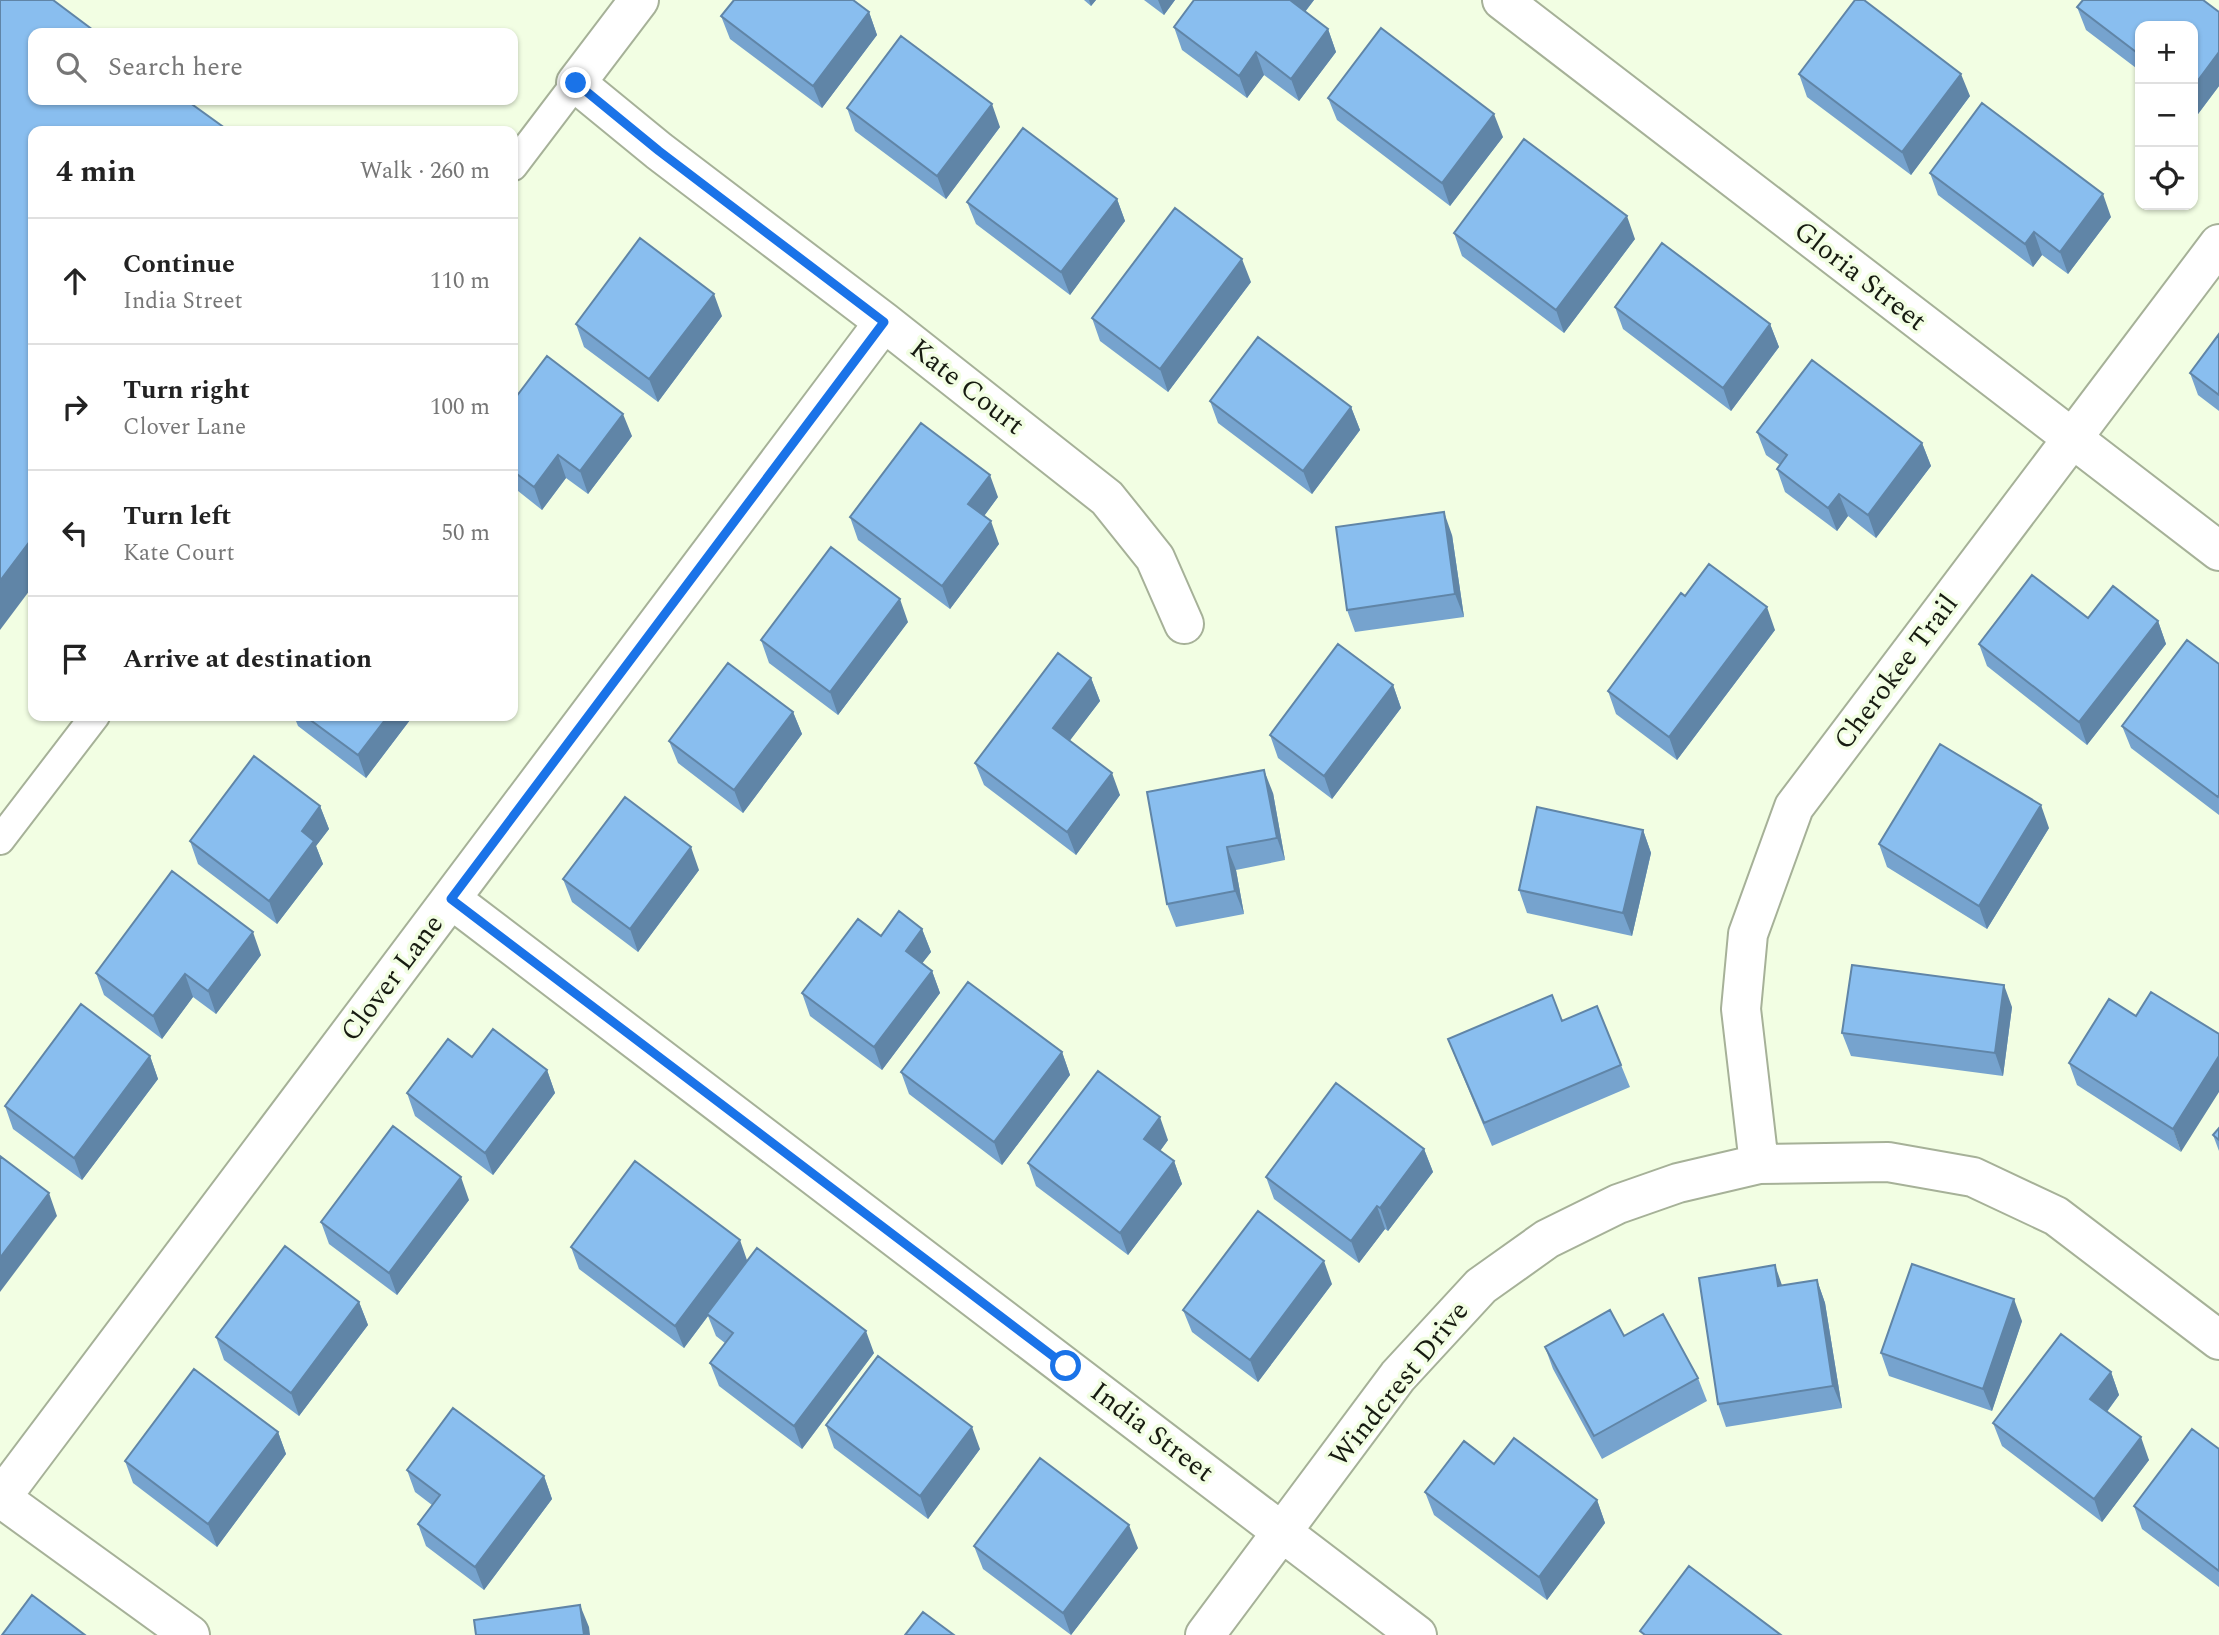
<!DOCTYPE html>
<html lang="en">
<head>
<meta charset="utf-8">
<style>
	body { margin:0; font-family:Spectral,serif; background:#f2f2f2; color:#222 }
	.controls { position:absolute; right:21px; top:21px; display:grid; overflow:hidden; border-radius:14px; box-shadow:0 2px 5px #0004 }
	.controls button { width:63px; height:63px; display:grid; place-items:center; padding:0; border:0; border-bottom:2px solid #e0e0e0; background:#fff; color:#222; font:35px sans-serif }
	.stop { position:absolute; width:21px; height:21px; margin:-16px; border:5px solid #1a73e8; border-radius:50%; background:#fff }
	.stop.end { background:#1a73e8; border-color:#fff; box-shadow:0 2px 7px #0008 }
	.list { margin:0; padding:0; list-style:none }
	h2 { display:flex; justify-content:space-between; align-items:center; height:91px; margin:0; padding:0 28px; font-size:30px }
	h2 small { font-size:23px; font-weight:400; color:#767676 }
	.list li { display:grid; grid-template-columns:46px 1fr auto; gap:21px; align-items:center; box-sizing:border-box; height:126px; padding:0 28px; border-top:2px solid #e0e0e0 }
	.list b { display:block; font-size:26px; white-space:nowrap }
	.list p { margin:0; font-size:23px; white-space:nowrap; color:#767676 }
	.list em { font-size:23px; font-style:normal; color:#767676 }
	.icon { flex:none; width:38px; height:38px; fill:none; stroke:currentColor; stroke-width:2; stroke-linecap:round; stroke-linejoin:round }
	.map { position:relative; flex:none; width:2219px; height:1635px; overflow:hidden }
	.search { position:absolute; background:#fff; box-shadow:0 2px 5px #0004; left:28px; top:28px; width:490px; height:77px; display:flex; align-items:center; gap:18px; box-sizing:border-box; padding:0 24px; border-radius:14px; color:#767676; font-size:26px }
	.panel { position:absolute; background:#fff; box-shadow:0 2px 5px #0004; left:28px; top:126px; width:490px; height:595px; border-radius:14px }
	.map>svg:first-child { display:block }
</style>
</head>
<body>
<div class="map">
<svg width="2219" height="1635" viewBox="0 0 2219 1635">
	<rect width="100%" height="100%" fill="#f2fee3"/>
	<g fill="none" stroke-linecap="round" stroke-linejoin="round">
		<defs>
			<path id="lane" d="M513 166 576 83
				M0 840 95 716"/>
			<path id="street" d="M639 0 576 83 659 151 884 322 1107 498 1155 558 1184 624
				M1502 0 2219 551
				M451 899 1417 1635
				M1759 1164 1741 1009 1748 934 1794 807 2219 244
				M1 1498 190 1635
				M0 1499 884 322
				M1205 1635 1398 1376 1481 1286 1547 1239 1618 1204 1678 1183 1759 1164 1888 1162 1973 1177 2056 1216 2219 1340"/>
		</defs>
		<use href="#lane" stroke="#a6b198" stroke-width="32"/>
		<use href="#street" stroke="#a6b198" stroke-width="42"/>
		<use href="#lane" stroke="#fff" stroke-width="28"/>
		<use href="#street" stroke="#fff" stroke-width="38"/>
	</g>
	<path fill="#76a3ce" d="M1084 0H1096L1091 6Z
		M1144 0H1175L1164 15Z
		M1194 0H1314L1305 12 1328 29 1336 52 1299 101 1264 75 1247 98 1182 50 1174 27Z
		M2077 7 2219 12V86L2198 114 2193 111V26H2140V71L2086 30Z
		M869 12 877 35 822 108 730 39 721 16Z
		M1799 74 1970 96 1911 175 1807 97Z
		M1328 98 1503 137 1450 206 1337 120Z
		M847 108 1000 127 946 199 855 131Z
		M1930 173 2111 217 2068 274 2042 255 2033 267 1938 195Z
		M1117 199 1125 221 1070 295 976 224 967 202Z
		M1454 233 1635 239 1564 333 1462 256Z
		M1251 282 1168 392 1100 341 1092 318Z
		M1615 307 1770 324 1779 347 1731 411 1623 329Z
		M722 316 658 402 584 347 576 324Z
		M2219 334V411L2198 395 2190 373Z
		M513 401 632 436 588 494 566 478 542 510 513 487Z
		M1210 401 1351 407 1360 430 1312 494 1218 423Z
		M1757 432 1922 443 1931 466 1876 538 1848 516 1837 531 1785 492 1777 469 1780 465 1766 455Z
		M998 497 984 516 999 544 950 609 858 540 850 517Z
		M1452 535 1464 617 1355 632 1347 610Z
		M1685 596 1775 630 1677 760 1616 714 1608 691Z
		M2088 618 2158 621 2166 644 2087 745 1987 666 1979 644Z
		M908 622 838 715 769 663 761 640Z
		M2219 664V815L2131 748 2122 726Z
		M1091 678 1100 701 1069 741 1120 795 1076 855 984 785 975 763Z
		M1393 685 1401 708 1332 799 1278 758 1270 735Z
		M793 712 802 734 743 813 678 763 669 741Z
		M294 716H413L366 778 298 726Z
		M1273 793 1285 860 1236 870 1244 914 1176 927 1167 904Z
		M320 806 329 829 316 846 323 864 277 924 198 864 190 841Z
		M2049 828 1987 929 1887 867 1879 844Z
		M1643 830 1651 853 1632 936 1527 913 1519 890Z
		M699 870 638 952 572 902 563 879Z
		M922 929 931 952 922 963 932 971 940 993 882 1070 810 1016 802 993 881 936Z
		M261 955 216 1014 193 997 162 1039 104 995 96 973Z
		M2012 1007 2003 1076 1851 1056 1842 1033Z
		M2136 1016 2181 1152 2077 1085 2069 1063Z
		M1562 1021 1621 1065 1630 1087 1492 1146 1457 1062 1448 1039Z
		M1062 1052 1070 1075 1002 1165 909 1094 901 1072Z
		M150 1056 158 1079 82 1180 13 1129 5 1106Z
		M472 1057 547 1070 555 1093 493 1175 415 1116 407 1093Z
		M2219 1128V1151L2213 1135Z
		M1168 1140 1160 1151 1174 1161 1182 1184 1128 1255 1036 1186 1028 1163Z
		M1424 1149 1433 1172 1388 1231 1385 1229 1359 1263 1274 1199 1266 1177Z
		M469 1200 397 1295 329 1244 321 1222Z
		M571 1247 747 1261 874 1353 802 1449 719 1386 710 1363 725 1343 716 1336 708 1316 684 1348 579 1269Z
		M1817 1280 1825 1303 1842 1408 1726 1427 1718 1404Z
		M1332 1284 1258 1382 1192 1332 1183 1310Z
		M359 1302 368 1325 299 1416 224 1360 216 1337Z
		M2022 1321 1992 1411 1889 1376 1881 1353Z
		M1624 1336 1698 1378 1707 1401 1602 1459 1553 1369 1545 1347Z
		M2111 1372 2119 1395 2107 1412 2149 1460 2102 1522 2002 1446 1993 1423Z
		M826 1425 980 1449 928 1519 834 1448Z
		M278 1432 286 1454 217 1547 133 1483 125 1461Z
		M2219 1449V1587L2142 1529 2134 1506Z
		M1494 1464 1597 1500 1605 1523 1547 1600 1434 1515 1425 1492Z
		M407 1470 544 1476 552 1499 484 1590 426 1546 418 1524 432 1505 415 1492Z
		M974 1546 1138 1548 1071 1635 983 1569Z"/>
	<path fill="#6085a7" d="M1089 0H1096L1091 6Z
		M1158 0H1175L1164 15Z
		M1289 0H1314L1297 22Z
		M869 12 877 35 822 108 813 86Z
		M1328 29 1336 52 1299 101 1291 79Z
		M1256 52 1264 75 1247 98 1239 76Z
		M2219 52V86L2198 114 2193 101V87Z
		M1961 74 1970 96 1911 175 1902 152Z
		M992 104 1000 127 946 199 937 176Z
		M1494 114 1503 137 1450 206 1442 183Z
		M2103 194 2111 217 2068 274 2060 252Z
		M1117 199 1125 221 1070 295 1061 272Z
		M1627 216 1635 239 1564 333 1556 310Z
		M2034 232 2042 255 2033 267 2025 244Z
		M1242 259 1251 282 1168 392 1160 369Z
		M714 294 722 316 658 402 649 379Z
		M1770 324 1779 347 1731 411 1723 388Z
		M1351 407 1360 430 1312 494 1303 471Z
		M623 414 632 436 588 494 580 471Z
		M1922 443 1931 466 1876 538 1868 515Z
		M558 455 566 478 542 510 534 487Z
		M990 475 998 497 976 527 968 504Z
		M1839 494 1848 516 1837 531 1828 508Z
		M1444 512 1452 535 1464 617 1455 594Z
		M991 521 999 544 950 609 942 586Z
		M33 537V586L0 630V581Z
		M900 599 908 622 838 715 830 692Z
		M1767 607 1775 630 1677 760 1669 737Z
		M2158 621 2166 644 2087 745 2079 722Z
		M1091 678 1100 701 1062 751 1053 728Z
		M1393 685 1401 708 1332 799 1324 776Z
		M793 712 802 734 743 813 734 790Z
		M388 716H413L366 778 358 755Z
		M1264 770 1273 793 1285 860 1277 838Z
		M1112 773 1120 795 1076 855 1067 832Z
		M2041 805 2049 828 1987 929 1979 906Z
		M320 806 329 829 316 846 323 864 277 924 269 901 302 831Z
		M1643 830 1651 853 1632 936 1623 913Z
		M691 847 699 870 638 952 630 929Z
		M1227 847 1236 870 1244 914 1235 891Z
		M922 929 931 952 914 974 906 951Z
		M253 932 261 955 216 1014 208 991Z
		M932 971 940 993 882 1070 874 1047Z
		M185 974 193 997 162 1039 153 1016Z
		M2004 985 2012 1007 2003 1076 1995 1053Z
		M1062 1052 1070 1075 1002 1165 994 1142Z
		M150 1056 158 1079 82 1180 74 1158Z
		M2219 1056V1092L2181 1152 2173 1129Z
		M547 1070 555 1093 493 1175 485 1153Z
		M1160 1117 1168 1140 1152 1162 1144 1139Z
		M1424 1149 1433 1172 1388 1231 1380 1208Z
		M1174 1161 1182 1184 1128 1255 1120 1233Z
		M461 1177 469 1200 397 1295 389 1273Z
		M49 1193 57 1216 0 1292V1258Z
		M1377 1206 1385 1229 1359 1263 1351 1241Z
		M740 1240 748 1263 707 1314 708 1316 684 1348 675 1326Z
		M1324 1261 1332 1284 1258 1382 1250 1360Z
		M1775 1265 1783 1288 1778 1286Z
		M1817 1280 1825 1303 1842 1408 1833 1386Z
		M2014 1299 2022 1321 1992 1411 1983 1389Z
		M359 1302 368 1325 299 1416 291 1393Z
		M866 1331 874 1353 802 1449 794 1426Z
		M2111 1372 2119 1395 2099 1422 2090 1399Z
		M972 1427 980 1449 928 1519 920 1496Z
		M278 1432 286 1454 217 1547 208 1524Z
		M2141 1437 2149 1460 2102 1522 2094 1499Z
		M544 1476 552 1499 484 1590 475 1567Z
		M1597 1500 1605 1523 1547 1600 1539 1577Z
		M1129 1525 1138 1548 1071 1635 1063 1613Z
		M580 1605 589 1627 590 1635H584Z"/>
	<path fill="#89beef" stroke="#6085a7" stroke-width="2" d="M0 0H53L97 33H33V100H186L229 131H33V537L0 581Z
		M734 0H853L869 12 813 86 721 16Z
		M1194 0H1290L1328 29 1291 79 1256 52 1239 76 1174 27Z
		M1855 0H1864L1961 74 1902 152 1799 74Z
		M2083 0H2203L2219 12V52L2193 87V26H2140V55L2077 7Z
		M1381 28 1494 114 1442 183 1328 98Z
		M901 36 992 104 937 176 847 108Z
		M1982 103 2103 194 2060 252 2034 232 2025 244 1930 173Z
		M1023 128 1117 199 1061 272 967 202Z
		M1524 139 1627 216 1556 310 1454 233Z
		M1175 208 1242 259 1160 369 1092 318Z
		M640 238 714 294 649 379 576 324Z
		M1662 243 1770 324 1723 388 1615 307Z
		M2219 334V395L2190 373Z
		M1258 337 1351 407 1303 471 1210 401Z
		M547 356 623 414 580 471 558 455 534 487 513 471V401Z
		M1812 360 1922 443 1868 515 1839 494 1828 508 1777 469 1787 455 1757 432Z
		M921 423 990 475 968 504 991 521 942 586 850 517Z
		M1444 512 1455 594 1347 610 1336 527Z
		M831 547 900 599 830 692 761 640Z
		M1709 564 1767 607 1669 737 1608 691 1681 593 1685 596Z
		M2032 575 2088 618 2113 586 2158 621 2079 722 1979 644Z
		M2187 640 2219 664V795L2218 797 2122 726Z
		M1338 644 1393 685 1324 776 1270 735Z
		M1058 653 1091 678 1053 728 1112 773 1067 832 975 763Z
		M728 663 793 712 734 790 669 741Z
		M305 716H388L358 755Z
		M1940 744 2041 805 1979 906 1879 844Z
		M254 756 320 806 302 831 314 841 269 901 190 841Z
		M1264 770 1277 838 1227 847 1235 891 1167 904 1147 792Z
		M625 797 691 847 630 929 563 879Z
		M1537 807 1643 830 1623 913 1519 890Z
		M172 871 253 932 208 991 185 974 153 1016 96 973Z
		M899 911 922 929 906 951 932 971 874 1047 802 993 858 919 881 936Z
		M1852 965 2004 985 1995 1053 1842 1033Z
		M968 982 1062 1052 994 1142 901 1072Z
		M2151 992 2219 1034V1056L2173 1129 2069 1063 2109 999 2136 1016Z
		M1552 995 1562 1021 1597 1006 1621 1065 1484 1123 1448 1039Z
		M81 1004 150 1056 74 1158 5 1106Z
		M493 1029 547 1070 485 1153 407 1093 448 1039 472 1057Z
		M1098 1071 1160 1117 1144 1139 1174 1161 1120 1233 1028 1163Z
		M1336 1083 1424 1149 1380 1208 1377 1206 1351 1241 1266 1177Z
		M393 1126 461 1177 389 1273 321 1222Z
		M2219 1128V1140L2213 1135Z
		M0 1156 49 1193 0 1258Z
		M635 1161 740 1240 675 1326 571 1247Z
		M1258 1211 1324 1261 1250 1360 1183 1310Z
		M285 1246 359 1302 291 1393 216 1337Z
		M757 1248 866 1331 794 1426 710 1363 733 1333 707 1314Z
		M1912 1264 2014 1299 1983 1389 1881 1353Z
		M1775 1265 1778 1286 1817 1280 1833 1386 1718 1404 1699 1278Z
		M1610 1310 1624 1336 1663 1314 1698 1378 1594 1436 1545 1347Z
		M2061 1334 2111 1372 2090 1399 2141 1437 2094 1499 1993 1423Z
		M878 1356 972 1427 920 1496 826 1425Z
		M194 1369 278 1432 208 1524 125 1461Z
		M453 1408 544 1476 475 1567 418 1524 440 1495 407 1470Z
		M2192 1429 2219 1449V1571L2134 1506Z
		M1514 1438 1597 1500 1539 1577 1425 1492 1464 1441 1494 1464Z
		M1040 1458 1129 1525 1063 1613 974 1546Z
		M1689 1566 1781 1635H1645L1640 1631Z
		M32 1595 85 1635H2Z
		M580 1605 584 1635H476L474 1620Z
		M923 1612 954 1635H905Z"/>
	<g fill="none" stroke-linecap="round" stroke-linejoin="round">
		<path stroke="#1a73e8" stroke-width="9" d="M576 83 659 151 884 322 451 899 1066 1366"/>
	</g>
	<g text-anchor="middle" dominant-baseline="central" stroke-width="7" stroke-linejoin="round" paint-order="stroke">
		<g font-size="28" fill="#171b11" stroke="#f2fee3">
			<text transform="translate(1860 276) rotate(38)">Gloria Street</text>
			<text transform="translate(967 387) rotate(38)">Kate Court</text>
			<text transform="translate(1896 672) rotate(-53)">Cherokee Trail</text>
			<text transform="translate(392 978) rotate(-53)">Clover Lane</text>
			<text transform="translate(1399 1384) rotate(-51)">Windcrest Drive</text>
			<text transform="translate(1152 1432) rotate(37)">India Street</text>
		</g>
	</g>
</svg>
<div class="controls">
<button>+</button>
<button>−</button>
<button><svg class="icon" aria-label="locate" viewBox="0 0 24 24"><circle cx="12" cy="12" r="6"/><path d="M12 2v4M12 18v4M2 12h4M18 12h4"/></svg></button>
</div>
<div class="stop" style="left:1066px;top:1366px"></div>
<div class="stop end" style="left:576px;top:83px"></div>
<div class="search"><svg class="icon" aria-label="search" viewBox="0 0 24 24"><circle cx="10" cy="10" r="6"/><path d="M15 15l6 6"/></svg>Search here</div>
<section class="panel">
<h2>4 min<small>Walk · 260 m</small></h2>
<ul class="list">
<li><svg class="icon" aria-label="ahead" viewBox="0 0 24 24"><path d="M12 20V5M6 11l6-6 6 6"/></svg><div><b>Continue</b><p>India Street</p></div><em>110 m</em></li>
<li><svg class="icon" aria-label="right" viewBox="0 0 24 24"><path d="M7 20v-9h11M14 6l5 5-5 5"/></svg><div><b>Turn right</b><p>Clover Lane</p></div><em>100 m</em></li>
<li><svg class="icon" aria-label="left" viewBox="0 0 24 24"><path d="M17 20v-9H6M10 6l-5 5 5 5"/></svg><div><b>Turn left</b><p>Kate Court</p></div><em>50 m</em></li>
<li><svg class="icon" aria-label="arrive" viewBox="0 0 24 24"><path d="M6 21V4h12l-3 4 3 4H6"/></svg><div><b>Arrive at destination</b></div></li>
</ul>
</section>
</div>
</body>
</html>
